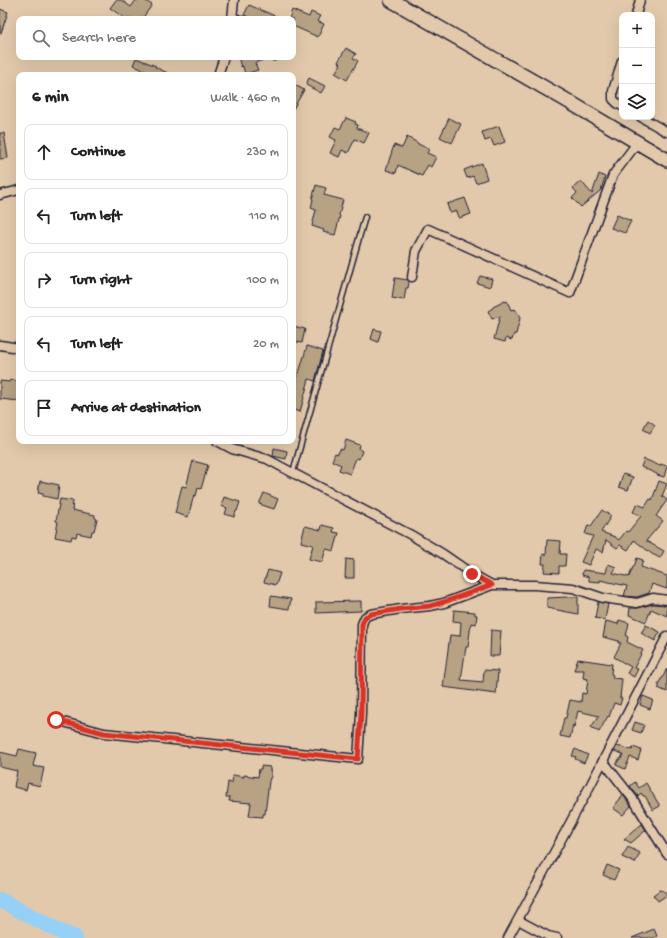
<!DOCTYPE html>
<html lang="en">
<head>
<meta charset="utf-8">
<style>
	body { margin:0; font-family:"Gochi Hand",sans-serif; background:#f6f6f6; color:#222 }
	.controls { position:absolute; right:12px; top:12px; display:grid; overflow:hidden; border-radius:8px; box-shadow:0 4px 16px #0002 }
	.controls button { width:36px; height:36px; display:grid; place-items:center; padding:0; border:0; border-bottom:1px solid #e0e0e0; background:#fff; color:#222; font:20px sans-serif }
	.stop { position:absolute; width:12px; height:12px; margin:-9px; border:3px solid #d93025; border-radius:50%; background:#fff }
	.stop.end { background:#d93025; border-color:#fff; box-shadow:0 1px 4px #0008 }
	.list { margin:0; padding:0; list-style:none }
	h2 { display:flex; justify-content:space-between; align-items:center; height:52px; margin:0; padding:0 16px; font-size:17px }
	h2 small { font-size:13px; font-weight:400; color:#767676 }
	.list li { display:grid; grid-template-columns:26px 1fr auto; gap:12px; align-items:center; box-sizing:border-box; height:56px; margin:0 8px 8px; padding:0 8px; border:1px solid #e0e0e0; border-radius:8px }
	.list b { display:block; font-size:15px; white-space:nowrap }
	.list em { font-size:13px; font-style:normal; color:#767676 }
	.icon { flex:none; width:22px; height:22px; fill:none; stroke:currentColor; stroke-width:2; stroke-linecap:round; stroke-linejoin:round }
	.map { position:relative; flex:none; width:667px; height:938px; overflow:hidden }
	.search { position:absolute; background:#fff; box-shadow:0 4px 16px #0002; left:16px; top:16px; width:280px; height:44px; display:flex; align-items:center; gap:10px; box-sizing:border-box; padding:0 14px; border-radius:8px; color:#767676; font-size:15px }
	.panel { position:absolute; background:#fff; box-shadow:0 4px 16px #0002; left:16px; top:72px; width:280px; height:372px; border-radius:8px }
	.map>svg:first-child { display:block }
</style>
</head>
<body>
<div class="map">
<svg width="667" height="938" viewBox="0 0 667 938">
	<rect width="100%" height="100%" fill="#e3c9ab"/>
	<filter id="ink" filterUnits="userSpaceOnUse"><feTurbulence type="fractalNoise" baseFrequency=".025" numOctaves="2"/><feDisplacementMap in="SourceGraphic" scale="8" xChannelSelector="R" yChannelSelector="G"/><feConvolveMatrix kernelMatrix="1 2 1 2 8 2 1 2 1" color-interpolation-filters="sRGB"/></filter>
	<g filter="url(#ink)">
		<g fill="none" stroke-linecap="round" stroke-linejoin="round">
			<path stroke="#95d0f6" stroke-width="16" d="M0 900 63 933 75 938"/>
		</g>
		<path fill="#b7a384" stroke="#22223b" d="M116 0H121L131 7 136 0H144L152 5 142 19H126L110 8Z
			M249 5 282 19H253L244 15Z
			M0 9 8 12 1 33H0Z
			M292 10 309 17 311 12 320 16 317 21 324 24 318 37 293 26V19H289Z
			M346 48 356 54 353 58 358 61 347 80 335 73 341 64 338 62Z
			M238 57H268V58L255 63 258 70 245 74 243 66 241 67Z
			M136 58 156 66 155 67 172 75H146L147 72 133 65Z
			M309 78 325 86 321 93 306 85Z
			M293 84 304 90 293 109Z
			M346 118 356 122 355 124 358 125 357 128 369 133 364 143 355 139 348 153 342 150 339 157 330 153 336 140 330 137 335 127 340 129Z
			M449 118 461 124 452 143 440 137Z
			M499 126 505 142 494 146 491 139 485 141 482 132Z
			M0 133H4L8 158 0 159Z
			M407 137 418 143V144L429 149 427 153 436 157 431 167 428 165 422 176 398 165 396 173 386 170 394 145 402 148Z
			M482 163 487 179 476 183 473 176 467 178 464 170Z
			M599 174 605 177 601 190 581 207 572 198 577 193 573 188 581 181 592 194Z
			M316 185 326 188 324 195 343 200 339 215 340 216 335 235 323 232 324 230 312 226 316 210 311 208 313 199H312Z
			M465 198 471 214 459 218 457 211 450 213 447 204Z
			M617 215 631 221 625 233 611 228Z
			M480 276 492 279 490 287 477 283Z
			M395 278 408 280 409 282 408 288H406L404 300 392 298Z
			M505 301V302L507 301 511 310 514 309V310H516L520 318 516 334H514L512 340 506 338 505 342 494 339 500 316 492 319 488 311 493 308V307Z
			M293 326 305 329 302 343 293 341Z
			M374 329 381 331 378 342 371 339Z
			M307 346 323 351 315 381 309 379 300 412 293 410V393Z
			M10 380 19 381V401L0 399V381L9 382Z
			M648 420 655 425 650 433 643 429Z
			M346 440 360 445 359 449 362 451 359 459 356 458 350 474 339 470 341 465 332 461 335 453 338 454 340 449 343 450Z
			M274 448 287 451 286 459 273 456Z
			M644 459 660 466V464L667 466 664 477 657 475V474L641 467Z
			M193 461 208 465 201 489 198 488 196 496 194 495 188 517 175 513 182 486 186 487Z
			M623 474 633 477 628 490 619 487Z
			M40 481 59 485 57 499 43 496V494L38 493Z
			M659 481 667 484 662 496 667 500 656 516 663 521 646 541 664 551 660 558 652 554 634 540 628 550 620 545 617 548 606 540 603 552 596 549 589 565 581 562 593 536 585 534 588 525 591 526 602 510 611 516 601 532 615 537 619 540 626 531 628 532 641 516 633 512 637 504 645 507 650 499 652 500Z
			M264 493 278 499 274 509 259 504Z
			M224 497 240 502 237 511H236L234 517 225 514 227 508 221 506Z
			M60 499 73 501 72 510 95 515V518L97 519 94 531H92L91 536 77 533 76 537 72 536 71 540 55 537 58 522 56 521Z
			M322 525 334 528 333 532 339 533 334 551 326 549 322 562 309 559 313 545 301 542 305 526 321 530Z
			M547 540 561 541 560 554H566L565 566H559V573L544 572 545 564H542L543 554 546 555Z
			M637 558 643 560 641 567 667 576V589L652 584 649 593 637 597 624 596 627 586 600 580V582L589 581V577L582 575 583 570 606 573 608 564 616 567 613 573 629 577 633 567H634Z
			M346 559 354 560V578H345Z
			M268 570 280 573 276 585 264 582Z
			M271 596 291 599 289 609 270 606Z
			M568 597H578V614L547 608V598Z
			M361 601V611L316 613V602Z
			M598 602 608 604 605 620 595 618Z
			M653 604 667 605V616L651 609 646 622 629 615 630 608H638Z
			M454 610 475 612V615H477L476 624 471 623 468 647H466L461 680 483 682 484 670 498 671 496 694 443 687 450 635 460 636 461 622 453 621Z
			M619 620 629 623 626 636 628 637 627 642 643 650 634 668 638 669 634 677 627 673 631 667 614 657 621 643H618L619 641 603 637 606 621 618 624Z
			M646 625 660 632 655 641 641 633Z
			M491 630 501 631 499 656H490Z
			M578 659 612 664 611 674 613 675 612 678 622 679 620 698H622L620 705 614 703 609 717 608 716 599 732 591 727 599 716 578 711 574 727 573 725 570 738 560 736 564 718H566L570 700 581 702 582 693 586 694 588 679 583 678 584 670H574Z
			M667 668V692L658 688 660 686 658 685 661 679H662Z
			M643 696 653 700 650 709 640 705Z
			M635 722 644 725 641 733 632 730Z
			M617 746 632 750 633 747 641 750 638 760 630 757 625 769 616 765 619 759H621L623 754 614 751Z
			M19 749 36 753 33 766 44 768 40 786 28 783 26 790 14 787 17 771 0 767V752L17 756Z
			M575 749 588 755 584 763 575 759 576 757 572 756Z
			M261 766 270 767V771H271V778H270L269 781 265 814H263V817L249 816 251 803 229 801 230 797H226L228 782 232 783 233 775 244 777V775L258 777 259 769H261Z
			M635 782 639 788 646 783 652 793 660 806 653 810 645 796H643L641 793 638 796 630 786Z
			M623 795 631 806 623 815 613 808Z
			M642 824 646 830 631 843 624 839Z
			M628 847 640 853 635 863 622 857Z
			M607 865 619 870 614 880 603 875Z
			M660 890 664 891 667 895 658 901 653 895Z
			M654 929 657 936 653 938H632Z"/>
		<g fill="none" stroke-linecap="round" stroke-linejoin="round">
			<defs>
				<path id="service" d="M233 15 242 19
					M274 58V57
					M293 472 365 217"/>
				<path id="minor" d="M636 15 640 0
					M232 19 234 0
					M622 61 613 91V99L617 103 622 106
					M218 75 224 57
					M641 117 667 132
					M0 195 19 190
					M412 277 416 251 428 229 570 293 613 175 637 143
					M0 345 19 348
					M217 441 232 449 267 459 293 473 411 535 443 554 472 574 492 585
					M56 720 104 733 358 759 361 714 362 624 365 617 371 614 401 609 430 606 444 603 492 585H535L573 588 603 598 637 603 653 598 667 600
					M603 761 633 799 667 854
					M518 920 548 936 557 938
					M508 938 590 786 667 636"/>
				<path id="trunk" d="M391 0 566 100 667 160"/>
			</defs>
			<use href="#service" stroke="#22223b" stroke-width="7"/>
			<use href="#minor" stroke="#22223b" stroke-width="11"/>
			<use href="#trunk" stroke="#22223b" stroke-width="16"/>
			<use href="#service" stroke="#e3c9ab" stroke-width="4"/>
			<use href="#minor" stroke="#e3c9ab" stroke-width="8"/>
			<use href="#trunk" stroke="#e3c9ab" stroke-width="13"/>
		</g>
	</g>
	<g fill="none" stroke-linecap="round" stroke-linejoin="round" filter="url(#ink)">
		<path stroke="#d93025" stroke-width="5" d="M56 720 104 733 358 759 361 714 362 624 365 617 371 614 401 609 430 606 444 602 492 585 472 574"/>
	</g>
</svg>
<div class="controls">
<button>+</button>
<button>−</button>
<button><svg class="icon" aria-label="layers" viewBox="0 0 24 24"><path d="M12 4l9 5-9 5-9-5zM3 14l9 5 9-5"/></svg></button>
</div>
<div class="stop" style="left:56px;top:720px"></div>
<div class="stop end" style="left:472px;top:574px"></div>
<div class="search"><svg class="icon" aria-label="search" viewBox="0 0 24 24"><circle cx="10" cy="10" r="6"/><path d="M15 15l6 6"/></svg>Search here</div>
<section class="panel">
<h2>6 min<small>Walk · 460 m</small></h2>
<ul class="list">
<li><svg class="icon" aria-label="ahead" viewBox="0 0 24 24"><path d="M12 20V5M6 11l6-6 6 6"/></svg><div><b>Continue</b></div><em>230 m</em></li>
<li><svg class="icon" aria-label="left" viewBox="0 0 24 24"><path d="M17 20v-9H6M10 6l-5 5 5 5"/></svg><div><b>Turn left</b></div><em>110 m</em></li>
<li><svg class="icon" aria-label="right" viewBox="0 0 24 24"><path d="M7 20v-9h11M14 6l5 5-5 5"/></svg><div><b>Turn right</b></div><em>100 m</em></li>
<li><svg class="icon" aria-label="left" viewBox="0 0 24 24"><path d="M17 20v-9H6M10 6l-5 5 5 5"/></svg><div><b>Turn left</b></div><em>20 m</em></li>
<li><svg class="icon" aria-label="arrive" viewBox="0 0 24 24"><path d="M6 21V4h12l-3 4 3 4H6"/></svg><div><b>Arrive at destination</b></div></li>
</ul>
</section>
</div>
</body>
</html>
